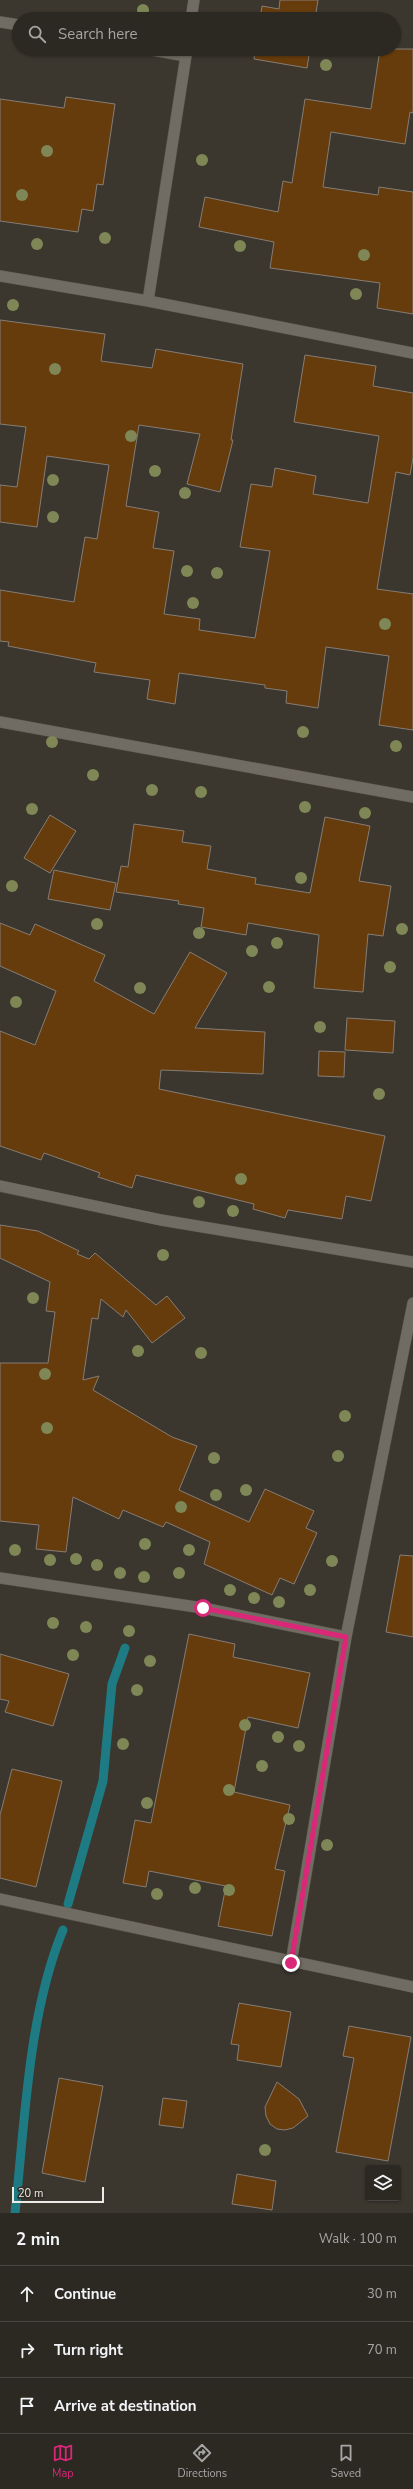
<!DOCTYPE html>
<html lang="en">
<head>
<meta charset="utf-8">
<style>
	body { margin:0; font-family:"Nunito Sans",sans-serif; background:#34302a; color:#f1f3f6 }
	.controls { position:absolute; right:12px; bottom:12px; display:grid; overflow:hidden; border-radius:4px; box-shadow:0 1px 3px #0004 }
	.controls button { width:36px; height:36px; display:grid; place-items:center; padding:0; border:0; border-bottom:1px solid #484440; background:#2c2822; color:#f1f3f6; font:20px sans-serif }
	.scale { position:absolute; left:12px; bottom:10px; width:92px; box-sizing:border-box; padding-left:4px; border:2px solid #eeebe6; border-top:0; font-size:11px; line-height:14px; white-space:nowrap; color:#eeebe6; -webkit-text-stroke:3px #312c24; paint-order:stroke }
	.stop { position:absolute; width:12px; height:12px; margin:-9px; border:3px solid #db2777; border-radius:50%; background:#fff }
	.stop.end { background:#db2777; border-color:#fff; box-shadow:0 1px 4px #0008 }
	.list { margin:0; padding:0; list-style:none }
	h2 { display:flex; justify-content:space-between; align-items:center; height:52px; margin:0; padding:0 16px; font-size:17px }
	h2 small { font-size:13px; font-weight:400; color:#a6a6a5 }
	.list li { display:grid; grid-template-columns:26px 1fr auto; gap:12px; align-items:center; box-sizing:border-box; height:56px; padding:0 16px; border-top:1px solid #484440 }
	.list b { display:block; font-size:15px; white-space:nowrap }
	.list em { font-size:13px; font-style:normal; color:#a6a6a5 }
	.icon { flex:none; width:22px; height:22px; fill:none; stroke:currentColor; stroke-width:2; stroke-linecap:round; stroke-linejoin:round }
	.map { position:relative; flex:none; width:413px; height:2213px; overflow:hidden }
	.search { position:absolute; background:#2c2822; box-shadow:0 1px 3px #0004; left:12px; right:12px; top:12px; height:44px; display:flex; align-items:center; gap:10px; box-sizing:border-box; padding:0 14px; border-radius:22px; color:#a6a6a5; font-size:15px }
	.sheet { height:220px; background:#2c2822 }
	nav { display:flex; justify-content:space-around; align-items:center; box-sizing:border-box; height:56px; border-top:1px solid #484440; background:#2c2822; font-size:11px; color:#a6a6a5 }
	nav a { display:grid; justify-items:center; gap:2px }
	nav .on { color:#db2777 }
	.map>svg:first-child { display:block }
</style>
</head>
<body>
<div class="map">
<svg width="413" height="2213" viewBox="0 0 413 2213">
	<rect width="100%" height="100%" fill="#3b362e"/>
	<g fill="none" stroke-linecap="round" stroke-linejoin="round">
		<path stroke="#1e7b83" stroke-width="9" d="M68 1904 103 1781 112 1684 125 1648
			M15 2213C25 2121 28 2015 63 1930"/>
	</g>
	<path fill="#663c0c" stroke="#857d75" d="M280 0H318L315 19H260L262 6 279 9Z
		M255 49H310L307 68 254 59Z
		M380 49H413V113L410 112 405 144 331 132 323 187 378 195 379 187 413 192V314L377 308 380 283 270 268 274 242 199 227 205 197 278 212 283 181 292 183 305 99 371 109Z
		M66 97 115 104 103 185 97 184 93 211 82 209 78 232 0 221V99L64 108Z
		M0 320 105 334 101 361 152 368 156 349 243 364 231 440H233L220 492 187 484 200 434 139 425 126 506 159 512 153 548 174 551 164 614 200 619 199 630 255 638 270 551 240 547 251 484 272 487 275 468 316 476 313 494 368 503 379 436 294 422 305 355 376 366 373 386 413 393V458L410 475 396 472 377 589 413 594V730L379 725 389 656 326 647 318 708 286 703 287 691 265 688V685L179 673 175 704 147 699 150 680 94 672 96 663 8 646 9 642 0 641V590L74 602 85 537 97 539 109 465 47 456 37 527 0 522V485L17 487 26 427 0 424Z
		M50 815 76 831 50 873 24 858Z
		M325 817 370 826 359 881 391 886 383 936 368 934 363 992 314 988 319 935 248 923 246 935 201 927 204 908 178 904 179 901 116 892 121 866 128 867 134 824 184 831 182 842 211 846 207 869 256 878 255 884 310 893Z
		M54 870 116 883 110 910 48 899Z
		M0 923 30 935 35 924 105 955 94 981 154 1014 190 952 227 973 195 1028 265 1032 263 1074 161 1070 159 1089 385 1136 371 1201 346 1196 342 1219 288 1210 285 1218 253 1209 254 1204 136 1175 132 1188 98 1177 100 1173 44 1153 41 1160 0 1146V1031L35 1045 56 991 0 966Z
		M347 1018 395 1021 393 1053 345 1050Z
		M319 1051 345 1052 344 1077 318 1076Z
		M0 1225 38 1231 79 1251 77 1254 89 1259 95 1253 156 1305 167 1296 185 1318 152 1343 126 1310 123 1317 101 1299 98 1319 92 1318 83 1380 99 1376 93 1390 172 1437 197 1446 179 1490 249 1522 265 1489 314 1511 306 1528 317 1533 294 1584 280 1578 272 1595 204 1564 210 1542 166 1522 163 1527 123 1510 119 1519 73 1497 66 1552 36 1549 39 1525 0 1521V1363H48L55 1312 46 1311 50 1282 0 1258Z
		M400 1555 413 1556V1637L386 1632Z
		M189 1634 235 1644 233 1657 310 1673 298 1728 248 1717 234 1792 290 1805 275 1869 285 1871 272 1936 218 1926 226 1886 149 1871 146 1887 123 1883 135 1820 151 1823Z
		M0 1654 69 1674 53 1726 5 1712 9 1701 0 1699Z
		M12 1769 62 1781 36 1887 0 1878V1815Z
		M239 2003 291 2012 281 2067 237 2060 239 2045 231 2044Z
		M349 2026 411 2037 388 2161 336 2152 354 2058 343 2056Z
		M59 2078 103 2086 85 2182 42 2173Z
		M277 2082 299 2099 308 2116 293 2128 285 2130 277 2129 270 2124 266 2116 265 2107Z
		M163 2098 187 2101 183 2128 159 2125Z
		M237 2174 276 2181 272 2210 232 2204Z"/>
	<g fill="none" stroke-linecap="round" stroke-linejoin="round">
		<defs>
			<path id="minor" d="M191 19 194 0
				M0 22 19 25
				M146 49 186 56
				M0 276 148 301 413 353
				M148 301 187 49
				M0 722 413 797
				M0 1186 161 1220 413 1262
				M0 1578 203 1608 346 1637
				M0 1899 413 1987
				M291 1963 346 1637 413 1303"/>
		</defs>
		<use href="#minor" stroke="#57534c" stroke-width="12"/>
		<use href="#minor" stroke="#716c63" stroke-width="11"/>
	</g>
	<g fill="#7e8755">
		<circle cx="143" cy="10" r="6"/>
		<circle cx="326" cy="65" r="6"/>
		<circle cx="47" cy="151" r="6"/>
		<circle cx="202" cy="160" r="6"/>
		<circle cx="22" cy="195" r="6"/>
		<circle cx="105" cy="238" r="6"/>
		<circle cx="37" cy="244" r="6"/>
		<circle cx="240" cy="246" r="6"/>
		<circle cx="364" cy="255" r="6"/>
		<circle cx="356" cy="294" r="6"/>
		<circle cx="13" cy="305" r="6"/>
		<circle cx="55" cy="369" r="6"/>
		<circle cx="131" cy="436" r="6"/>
		<circle cx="155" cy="471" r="6"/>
		<circle cx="53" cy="480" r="6"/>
		<circle cx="185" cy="493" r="6"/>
		<circle cx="53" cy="517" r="6"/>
		<circle cx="187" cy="571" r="6"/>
		<circle cx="217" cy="573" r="6"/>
		<circle cx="193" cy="603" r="6"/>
		<circle cx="385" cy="624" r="6"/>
		<circle cx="303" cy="732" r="6"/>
		<circle cx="52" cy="742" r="6"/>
		<circle cx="396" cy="746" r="6"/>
		<circle cx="93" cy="775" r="6"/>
		<circle cx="152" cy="790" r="6"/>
		<circle cx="201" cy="792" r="6"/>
		<circle cx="305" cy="807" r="6"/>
		<circle cx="32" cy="809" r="6"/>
		<circle cx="365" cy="813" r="6"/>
		<circle cx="301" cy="878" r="6"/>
		<circle cx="12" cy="886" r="6"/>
		<circle cx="97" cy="924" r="6"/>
		<circle cx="402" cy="929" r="6"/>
		<circle cx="199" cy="933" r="6"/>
		<circle cx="277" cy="943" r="6"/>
		<circle cx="252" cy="951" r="6"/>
		<circle cx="390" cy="967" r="6"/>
		<circle cx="269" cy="987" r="6"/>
		<circle cx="140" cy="988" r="6"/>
		<circle cx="16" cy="1002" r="6"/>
		<circle cx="320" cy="1027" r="6"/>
		<circle cx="379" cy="1094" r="6"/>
		<circle cx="241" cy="1179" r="6"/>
		<circle cx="199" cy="1202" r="6"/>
		<circle cx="233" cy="1211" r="6"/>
		<circle cx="163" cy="1255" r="6"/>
		<circle cx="33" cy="1298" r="6"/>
		<circle cx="138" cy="1351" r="6"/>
		<circle cx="201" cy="1353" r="6"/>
		<circle cx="45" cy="1374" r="6"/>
		<circle cx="345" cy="1416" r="6"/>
		<circle cx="47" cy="1428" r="6"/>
		<circle cx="338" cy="1456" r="6"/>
		<circle cx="214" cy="1458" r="6"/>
		<circle cx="246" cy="1490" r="6"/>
		<circle cx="216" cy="1495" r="6"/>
		<circle cx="181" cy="1507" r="6"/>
		<circle cx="145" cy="1544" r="6"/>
		<circle cx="15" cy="1550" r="6"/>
		<circle cx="189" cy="1550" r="6"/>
		<circle cx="76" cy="1559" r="6"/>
		<circle cx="50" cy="1560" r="6"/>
		<circle cx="332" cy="1561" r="6"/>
		<circle cx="97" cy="1565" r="6"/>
		<circle cx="120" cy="1573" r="6"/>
		<circle cx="179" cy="1573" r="6"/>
		<circle cx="144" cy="1577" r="6"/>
		<circle cx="230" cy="1590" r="6"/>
		<circle cx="310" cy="1590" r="6"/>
		<circle cx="254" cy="1598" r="6"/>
		<circle cx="279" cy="1602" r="6"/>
		<circle cx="53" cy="1623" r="6"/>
		<circle cx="86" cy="1627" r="6"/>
		<circle cx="129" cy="1631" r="6"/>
		<circle cx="73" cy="1655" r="6"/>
		<circle cx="150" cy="1661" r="6"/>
		<circle cx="137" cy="1690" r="6"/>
		<circle cx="245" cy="1725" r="6"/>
		<circle cx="278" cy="1737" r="6"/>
		<circle cx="123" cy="1744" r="6"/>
		<circle cx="299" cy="1746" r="6"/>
		<circle cx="262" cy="1766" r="6"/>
		<circle cx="229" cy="1790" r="6"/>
		<circle cx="147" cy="1803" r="6"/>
		<circle cx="289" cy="1819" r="6"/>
		<circle cx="327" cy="1845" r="6"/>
		<circle cx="195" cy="1888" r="6"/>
		<circle cx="229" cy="1890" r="6"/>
		<circle cx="157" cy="1894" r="6"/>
		<circle cx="265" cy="2150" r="6"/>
	</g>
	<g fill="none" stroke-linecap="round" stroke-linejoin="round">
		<path stroke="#db2777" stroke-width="5" d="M203 1608 346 1637 291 1963"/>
	</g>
</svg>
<div class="controls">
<button><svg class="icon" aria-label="layers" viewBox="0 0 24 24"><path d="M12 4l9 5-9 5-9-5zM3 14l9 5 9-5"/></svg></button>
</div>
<div class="scale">20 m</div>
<div class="stop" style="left:203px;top:1608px"></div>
<div class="stop end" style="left:291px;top:1963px"></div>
<div class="search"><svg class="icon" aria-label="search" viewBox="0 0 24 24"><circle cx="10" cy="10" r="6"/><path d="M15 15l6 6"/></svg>Search here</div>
</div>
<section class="sheet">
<h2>2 min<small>Walk · 100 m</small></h2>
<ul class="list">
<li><svg class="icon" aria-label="ahead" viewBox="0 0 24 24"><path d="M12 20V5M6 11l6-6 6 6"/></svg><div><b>Continue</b></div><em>30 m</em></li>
<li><svg class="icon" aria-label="right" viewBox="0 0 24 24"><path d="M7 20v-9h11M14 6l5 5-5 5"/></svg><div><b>Turn right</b></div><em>70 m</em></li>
<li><svg class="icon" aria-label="arrive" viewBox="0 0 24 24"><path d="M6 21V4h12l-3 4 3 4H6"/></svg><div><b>Arrive at destination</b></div></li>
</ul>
</section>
<nav>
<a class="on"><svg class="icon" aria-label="map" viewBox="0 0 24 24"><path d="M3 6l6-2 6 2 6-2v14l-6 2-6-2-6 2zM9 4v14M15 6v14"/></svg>Map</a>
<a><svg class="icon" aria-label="directions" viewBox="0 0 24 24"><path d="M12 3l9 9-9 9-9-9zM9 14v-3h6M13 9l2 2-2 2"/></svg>Directions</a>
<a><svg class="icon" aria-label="saved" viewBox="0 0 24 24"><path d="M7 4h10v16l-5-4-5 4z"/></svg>Saved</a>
</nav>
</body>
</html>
